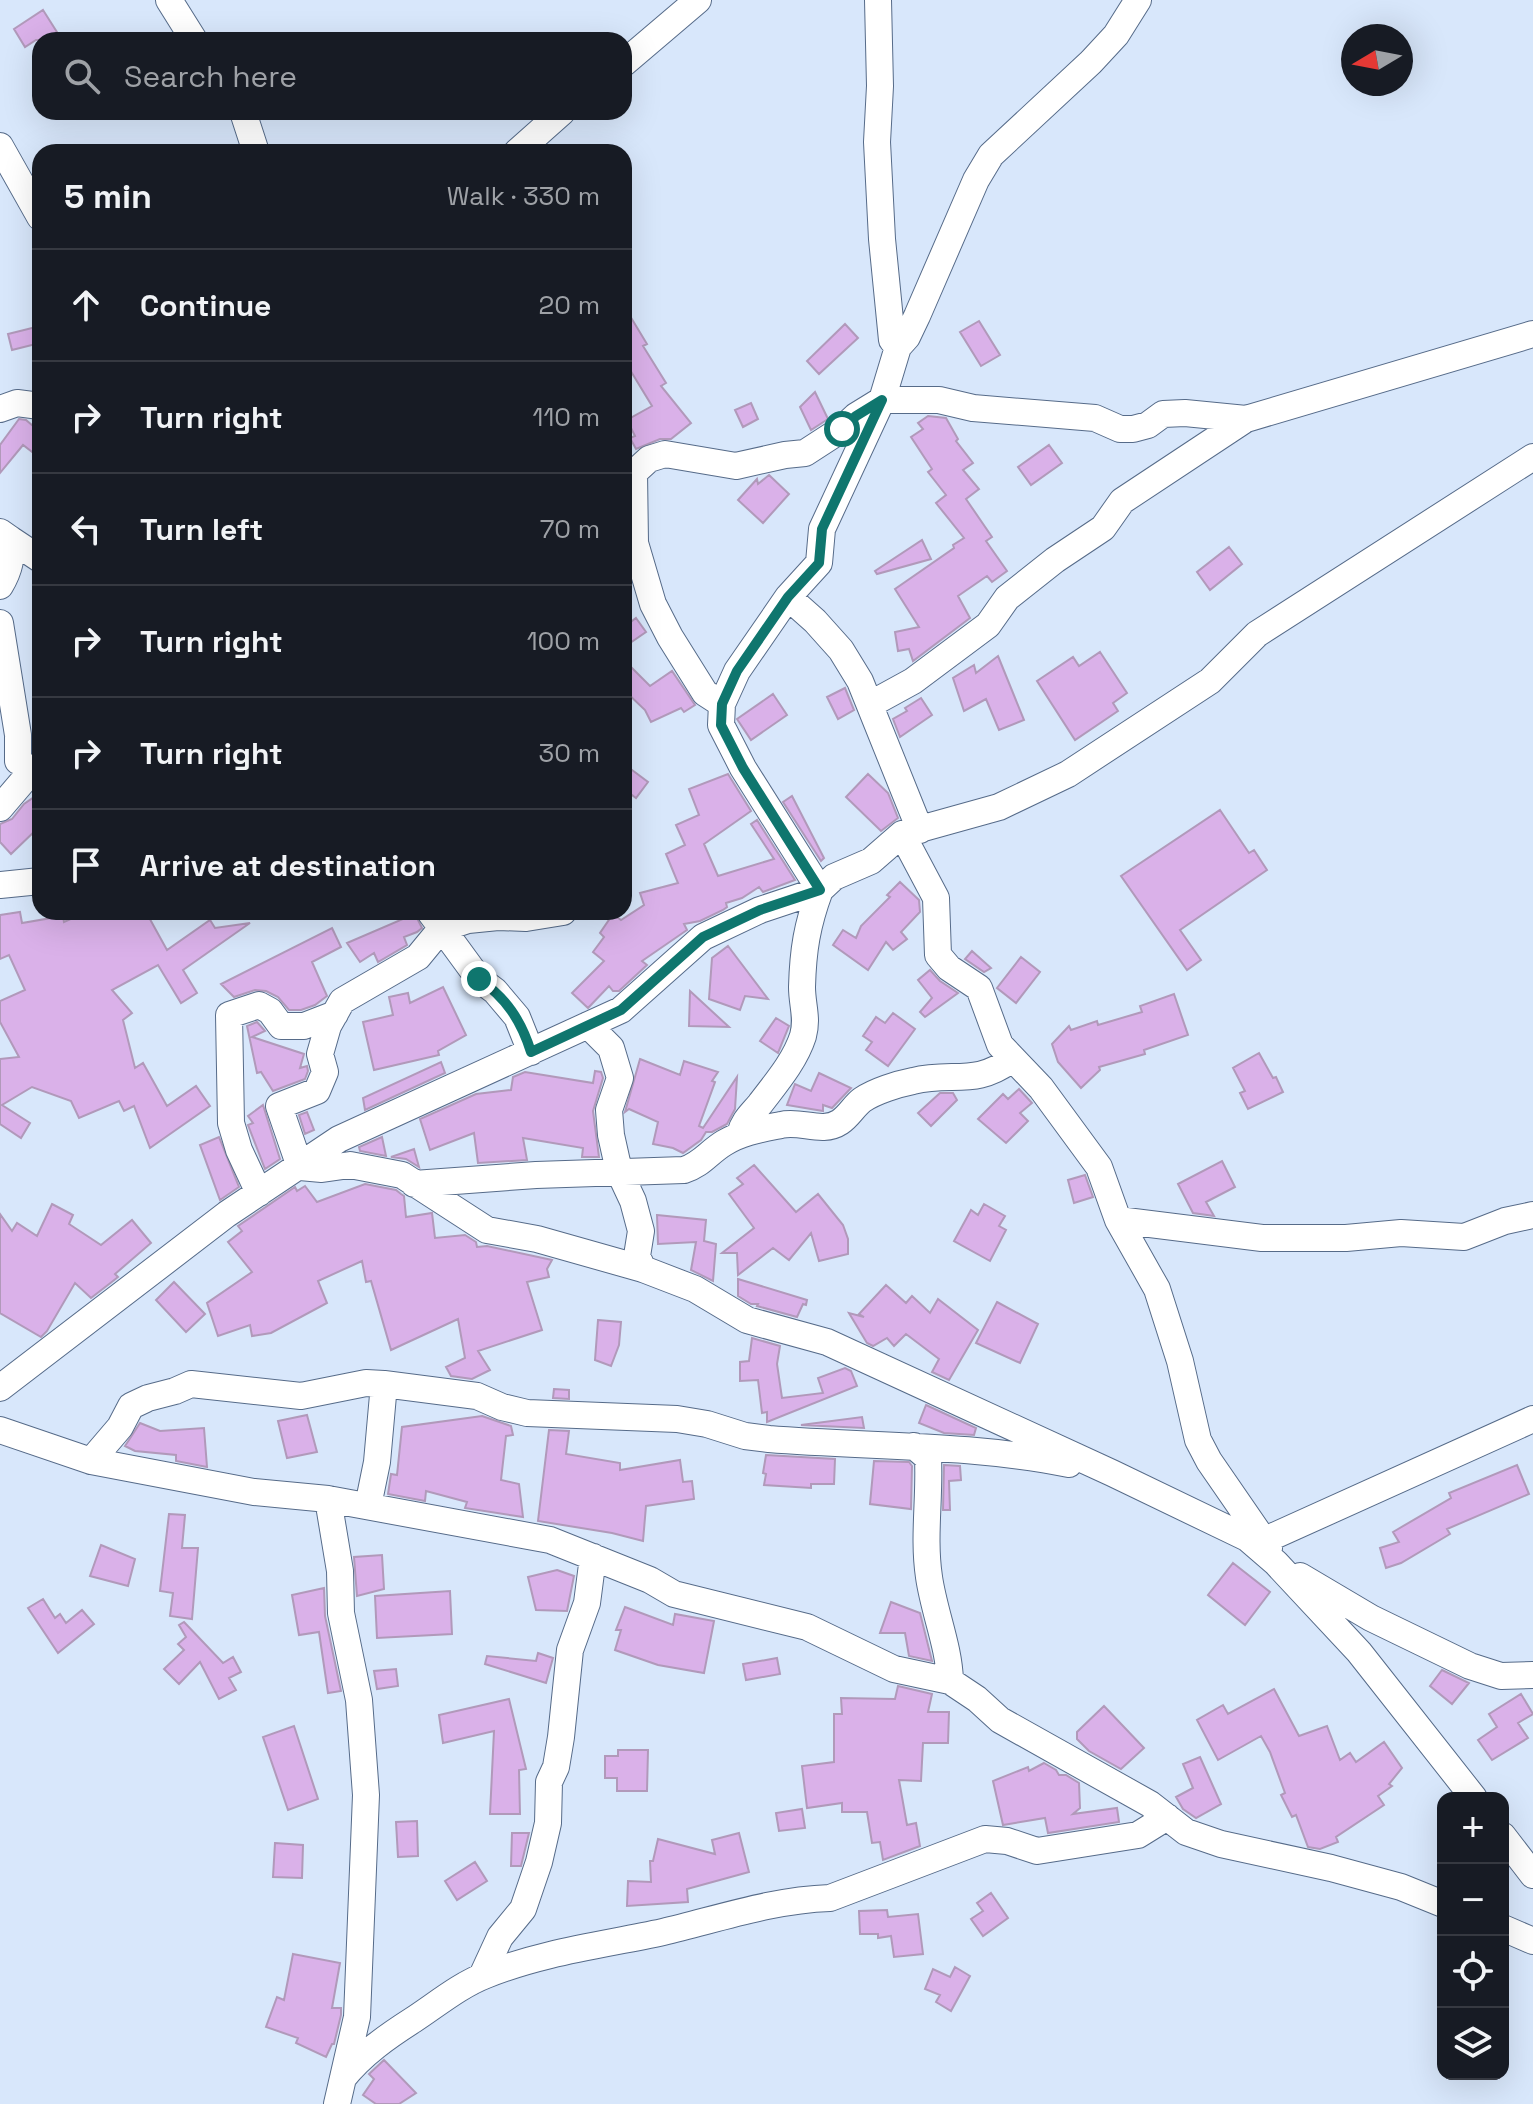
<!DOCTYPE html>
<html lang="en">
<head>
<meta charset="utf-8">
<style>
	body { margin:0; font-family:"Space Grotesk",sans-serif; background:#242831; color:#f1f3f6 }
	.controls { position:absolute; right:24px; bottom:24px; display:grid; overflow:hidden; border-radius:16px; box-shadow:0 8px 32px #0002 }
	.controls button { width:72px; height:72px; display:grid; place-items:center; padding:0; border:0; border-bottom:2px solid #363941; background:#171b24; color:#f1f3f6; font:40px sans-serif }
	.compass { position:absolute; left:1341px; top:24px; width:72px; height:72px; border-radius:50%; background:#171b24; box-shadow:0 8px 32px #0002; rotate:260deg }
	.stop { position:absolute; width:24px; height:24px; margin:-18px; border:6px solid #0f766e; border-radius:50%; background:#fff }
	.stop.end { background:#0f766e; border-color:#fff; box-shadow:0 2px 8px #0008 }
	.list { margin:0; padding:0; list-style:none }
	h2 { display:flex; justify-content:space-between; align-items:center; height:104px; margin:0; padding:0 32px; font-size:34px }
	h2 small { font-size:26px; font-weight:400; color:#9ea1a6 }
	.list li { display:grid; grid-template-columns:52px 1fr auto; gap:24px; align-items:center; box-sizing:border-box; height:112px; padding:0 32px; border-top:2px solid #363941 }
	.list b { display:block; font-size:30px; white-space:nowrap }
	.list em { font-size:26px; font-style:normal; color:#9ea1a6 }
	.icon { flex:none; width:44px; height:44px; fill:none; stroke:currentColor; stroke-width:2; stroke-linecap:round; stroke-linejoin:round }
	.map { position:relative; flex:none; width:1533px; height:2104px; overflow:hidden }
	.search { position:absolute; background:#171b24; box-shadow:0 8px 32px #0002; left:32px; top:32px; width:600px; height:88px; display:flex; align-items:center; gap:20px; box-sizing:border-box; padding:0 28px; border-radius:24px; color:#9ea1a6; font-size:30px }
	.panel { position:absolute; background:#171b24; box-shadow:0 8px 32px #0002; left:32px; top:144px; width:600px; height:776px; border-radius:24px }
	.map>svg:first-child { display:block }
</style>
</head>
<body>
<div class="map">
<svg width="1533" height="2104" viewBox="0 0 1533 2104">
	<rect width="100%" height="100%" fill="#d8e7fb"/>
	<path fill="#dab1e9" stroke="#b199ba" stroke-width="2" d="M43 10 62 40H36L25 47 14 29Z
		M624 306 647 344 643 346 666 383 661 386 691 423 671 439H660L636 449 630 438 635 436 627 420 652 406 624 360Z
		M979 321 1000 355 981 366 960 332Z
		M845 324 858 338 819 374 807 361Z
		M40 326V343L12 350 8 334Z
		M815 392 828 419 811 430 800 407Z
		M751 403 758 419 743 427 735 410Z
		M928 416 946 418 958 439 956 441 973 463 963 470 979 489 966 499 992 537 986 541 1007 571 992 582 987 576 958 596 970 618 913 661 909 649 898 651 895 632 919 627 895 589 954 548 953 545 964 538 936 503 946 495 928 472 932 469 911 437 923 429 918 423Z
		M19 419 26 420 40 432V458L23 445 0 473V445Z
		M1049 445 1062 463 1031 485 1018 467Z
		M769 475 789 494 763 523 738 500 757 479 758 484Z
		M922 540 931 559 877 574 875 571Z
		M1229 547 1242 564 1210 590 1197 572Z
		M636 618 646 632 624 647V627Z
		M1100 652 1127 693 1113 703 1118 711 1075 740 1037 681 1073 657 1079 666Z
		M998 656 1024 720 999 730 986 699 964 711 953 678 974 665 976 673Z
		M624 660 650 686 672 671 695 705 684 712 681 708 651 722 645 710 624 690Z
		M845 688 854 710 838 719 827 697Z
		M773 694 787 715 751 740 737 719Z
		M921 698 932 715 900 737 893 719 907 711 905 708Z
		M624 764 648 782 636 798 624 789Z
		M728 774 751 811 704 844 718 876 774 859 751 824 757 820 795 880 763 892 759 887 742 898 726 903 727 907 723 910 700 921 684 924 687 930 642 961 647 965 619 991H613L609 986 588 1008 572 993 604 961 593 952 604 937 600 933 613 914 621 920 644 905 640 893 678 883 666 854 685 845 676 825 699 815 689 789Z
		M868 774 888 793 898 818 881 831 846 797Z
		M40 793V826L11 854 0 842V824L12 819 24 804Z
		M792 796 824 858 821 861 783 802Z
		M1220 810 1249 853 1254 850 1267 870 1180 930 1201 960 1187 970 1121 876Z
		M900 882 919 900 920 912 901 932 907 939 893 950 886 942 868 970 833 945 843 930 856 938 861 926 890 897 887 895Z
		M20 912 22 923 63 916 64 922 86 912H146L167 950 210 920 215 928 250 923 183 970 197 993 181 1003 158 965 112 990 132 1013 123 1020 135 1068 143 1063 167 1106 196 1086 210 1106 150 1148 134 1106 124 1111 119 1101 79 1118 71 1101 32 1087 2 1105 30 1123 21 1138 0 1124V1059L19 1057 0 1022V1001L25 990 9 955 0 959V915Z
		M401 912H414L422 928 417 932 404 937 407 945 378 962 374 953 360 962 347 943 403 919Z
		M332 928 341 947 312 962 327 996 315 1005 301 1010H289L278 997 266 991 255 990 234 997 221 984Z
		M728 946 768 999 745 996 740 1010 709 999 712 958Z
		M972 951 991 968 984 972 965 959Z
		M1021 957 1040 972 1016 1003 997 988Z
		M930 970 940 981 958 993 925 1017 920 1012 932 998 918 980Z
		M443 987 466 1035 438 1051 439 1055 374 1070 363 1022 393 1015 389 997 408 993 410 1003Z
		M690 991 729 1027 689 1026Z
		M1174 994 1188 1035 1144 1050 1145 1054 1099 1067 1100 1070 1081 1088 1058 1062 1052 1044 1069 1026 1071 1030 1097 1021 1098 1025 1142 1012 1140 1006Z
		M893 1013 915 1029 888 1066 866 1050 872 1042 863 1036 876 1017 885 1023Z
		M776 1018 789 1026 778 1053 760 1041Z
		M257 1022 265 1031 252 1037 304 1054 300 1068 307 1066 308 1071 305 1079 273 1091 261 1072 257 1073 247 1026Z
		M1259 1053 1273 1078 1276 1077 1283 1092 1248 1109 1240 1093 1245 1091 1233 1068Z
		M640 1059 680 1075 684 1061 718 1072 712 1081 715 1082 699 1126 703 1128 737 1077 735 1109 727 1124 712 1132H706L701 1140 683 1153 673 1148 653 1144 658 1122 629 1109 625 1112Z
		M441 1062 445 1073 365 1110 363 1098Z
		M595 1071 601 1072 603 1078 593 1111 599 1157H582L583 1148 523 1138 527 1160 478 1163 474 1133 430 1150 420 1119 476 1094 511 1090 513 1077 525 1072 593 1083Z
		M819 1073 851 1088 832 1108 823 1105V1111L787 1105 795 1084 811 1091Z
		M1019 1089 1032 1103 1020 1113 1028 1121 1006 1143 978 1119 1003 1094 1008 1099Z
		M940 1093H953L957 1100 931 1126 918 1113Z
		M263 1105 280 1159 265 1169 248 1125 253 1123 248 1116Z
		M307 1112 314 1130 305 1134 299 1115Z
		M219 1137 239 1187 220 1200 200 1145Z
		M382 1137 386 1156 360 1151 359 1147Z
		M414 1149 419 1167 406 1159 391 1157Z
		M1222 1161 1235 1187 1206 1202 1214 1216 1193 1213 1178 1184Z
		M754 1165 796 1212 818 1194 843 1225 848 1239V1254L819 1261 811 1233 789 1260 773 1248 738 1275 737 1253H722L754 1228 729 1194 743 1184 737 1178Z
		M1085 1175 1093 1197 1074 1203 1068 1180Z
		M365 1184 396 1190 401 1194 404 1196 406 1217 432 1213 435 1238 465 1235 476 1242 477 1247 487 1246 552 1260 547 1269 549 1277 527 1282 542 1330 478 1351 490 1370 472 1379 451 1376 446 1367 465 1358 458 1319 391 1350 371 1281 366 1282 362 1261 318 1281 327 1303 271 1333 252 1336 250 1325 218 1336 207 1303 252 1272 228 1242 242 1231 238 1226 295 1187 297 1191 305 1186 317 1202Z
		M52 1204 73 1215 69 1224 101 1245 132 1220 151 1243 115 1274 118 1277 113 1281 91 1298 75 1283 47 1331 41 1337 0 1313V1214L12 1231 17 1223 37 1236Z
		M984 1204 1005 1216 999 1226 1006 1230 990 1261 954 1241 971 1210 978 1215Z
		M657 1215 706 1220 704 1241 716 1244 713 1281 691 1270 696 1242 658 1244Z
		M738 1279 807 1300 806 1305 803 1304 797 1317 757 1306 758 1304H751L738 1296Z
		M174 1282 205 1314 186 1332 156 1300Z
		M886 1285 906 1303 912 1296 930 1313 938 1299 978 1330 949 1380 932 1372 939 1359 906 1334 894 1346 887 1338 873 1346 867 1343 849 1313 864 1317 859 1314Z
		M997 1302 1038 1324 1020 1363 976 1343Z
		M598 1320 621 1322 619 1345 611 1366 595 1360Z
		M752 1338 780 1346 777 1364 782 1398 823 1393 818 1378 845 1368 851 1371 857 1386 767 1422V1412L762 1413 758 1380 740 1381V1362L749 1361Z
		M554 1389 569 1390V1399L553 1398Z
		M926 1405 976 1428 974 1435 944 1433 919 1423Z
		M307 1415 317 1452 287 1458 278 1421Z
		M482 1416 511 1426 513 1435 506 1436 501 1480 519 1484 523 1517 465 1508 467 1502 426 1491 425 1501 388 1494 391 1474 397 1475 402 1427Z
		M862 1417 864 1428 801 1425Z
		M140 1423 160 1431 204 1428 207 1467 176 1461V1455L135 1451 125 1446Z
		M549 1430 569 1431 566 1454 620 1463V1470L680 1460 683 1482 692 1481 694 1499 646 1506 643 1541 612 1533 538 1521Z
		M766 1455 835 1459 834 1484H811V1488L764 1485 766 1474 763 1473Z
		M874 1461 909 1462 912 1466 911 1509 870 1504Z
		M944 1465 960 1466 961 1480 949 1481 950 1510H943Z
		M1517 1465 1529 1494 1447 1529 1450 1534 1401 1563 1386 1568 1380 1548 1399 1542 1393 1532 1451 1498 1449 1493Z
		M169 1514 185 1515 182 1548H198L192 1619 170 1616 173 1593 160 1591Z
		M101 1545 135 1559 128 1586 90 1576Z
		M382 1555 384 1589 357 1596 354 1557Z
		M1233 1563 1270 1592 1245 1625 1208 1595Z
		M557 1570 574 1576 567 1611 536 1610 528 1577Z
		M324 1588 325 1616 341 1691 328 1693 319 1632 299 1635 292 1595Z
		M450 1591 452 1634 377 1638 375 1596Z
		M43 1599 55 1618 60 1614 66 1623 82 1610 94 1624 58 1653 28 1608Z
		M891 1602 920 1613 932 1661 909 1656 905 1633H880Z
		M625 1607 673 1625 675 1614 714 1621 704 1673 658 1665 615 1650 621 1630H616Z
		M184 1622 223 1663 233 1657 241 1672 229 1678 236 1690 219 1699 200 1662 179 1684 164 1669 184 1650 178 1644 186 1637 179 1625Z
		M538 1653 553 1658 546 1683 485 1664 487 1656 536 1661Z
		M777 1658 780 1674 746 1680 743 1664Z
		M396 1669 398 1686 377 1689 374 1671Z
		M1442 1670 1469 1683 1452 1704 1430 1686Z
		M898 1686 932 1694 928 1712H949L948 1743H923L921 1781 899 1780 907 1825 916 1823 920 1846 883 1860 880 1842 872 1843 867 1812H842V1803L807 1808 802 1766 834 1762V1714H842L841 1698 895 1699Z
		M1274 1689 1299 1736 1327 1726 1340 1760 1350 1753 1356 1762 1384 1742 1402 1768 1389 1784 1392 1786 1378 1796 1384 1805 1336 1837 1338 1842 1320 1849 1308 1847 1296 1815 1292 1817 1281 1795 1285 1793 1270 1752 1261 1736 1218 1760 1197 1720 1223 1705 1228 1714Z
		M1521 1694 1533 1714 1518 1723 1528 1738 1492 1760 1478 1740 1497 1727 1489 1714Z
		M509 1699 526 1769 519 1770 520 1814H490L494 1731 443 1743 439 1715Z
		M1104 1706 1144 1748 1121 1769 1089 1751 1077 1739V1732Z
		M294 1726 318 1799 288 1810 263 1737Z
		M618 1750H648L647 1791H617V1778H605V1756H618Z
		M1200 1757 1221 1804 1196 1818 1183 1809 1176 1797 1193 1788 1183 1764Z
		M1044 1763 1056 1770 1059 1775H1066L1079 1783 1080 1808 1073 1814 1117 1808 1119 1822 1048 1833 1045 1818 1003 1825 993 1781 1028 1767 1029 1771Z
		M802 1809 805 1828 779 1831 776 1813Z
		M417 1821 418 1856 398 1857 396 1822Z
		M512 1833H529L521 1866H511Z
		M739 1833 749 1872 687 1889 688 1902 627 1906 628 1881 651 1882 650 1861H653L658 1839 715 1854 712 1840Z
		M275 1843 303 1845 302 1878 273 1877Z
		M475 1862 487 1881 457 1900 445 1881Z
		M991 1893 1008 1918 983 1936 971 1919 983 1911 977 1903Z
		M887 1910 888 1917 918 1914 923 1954 894 1957 891 1936 878 1938V1934H860L859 1911Z
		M293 1954 340 1963 332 2008H341V2015L334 2044H332L326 2057 296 2043 298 2038 266 2027 277 1997 284 2000Z
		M955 1967 970 1976 951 2011 936 2002 940 1995 925 1989 933 1969 950 1977Z
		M384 2060 416 2093 399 2104H376L363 2095 374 2079 369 2074Z"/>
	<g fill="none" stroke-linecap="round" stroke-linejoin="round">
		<defs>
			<path id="minor" d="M169 0 194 40
				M878 0 880 86 877 142 882 239 892 340 898 347
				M624 63 698 0
				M243 112 256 152
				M0 146 40 217
				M517 152 562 112
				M0 409 17 403 40 406
				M634 472 635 543 653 604 670 637 705 693 722 704
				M624 482 649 459 665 454 736 466 785 455 805 453 842 429 856 416 882 400H939L973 408 1095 418 1120 429H1133L1148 425 1163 414 1185 413 1246 419
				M0 532 10 539C12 558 10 569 0 586
				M10 539 40 559
				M788 597 815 621 841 650 860 681 920 830
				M0 623 18 735V761
				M871 704 913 681 988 625 1007 598 1055 560 1103 528 1122 501 1246 419 1533 334
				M0 808 35 767
				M902 834 936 898 938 955 949 968 979 988 1000 1045 1041 1088 1099 1167 1118 1220 1157 1289 1180 1361 1198 1440 1209 1461 1269 1548
				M0 885 40 881
				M430 912 479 979 495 991 517 1017 531 1052
				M563 912 526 918 498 917 468 920 441 929 418 957 342 1001 328 1026 320 1054 325 1072 317 1091 279 1106 300 1167 322 1169 350 1165 402 1175 487 1230 537 1239 643 1269 695 1289 747 1320 827 1342 1112 1473 1247 1538 1276 1563 1359 1652 1474 1798
				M588 1025 611 1048 620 1078 609 1110 611 1135 619 1171 633 1201 641 1231 637 1256 643 1269
				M740 1134C744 1120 751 1115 760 1104 776 1083 795 1061 803 1036 808 1018 802 1005 802 987 803 950 807 925 820 890L743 768 721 725 722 704 737 671 788 597 819 563 822 529 882 400 898 347 907 337 917 316 976 180 991 155 1091 62 1116 35 1138 0
				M414 1184 536 1175 684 1170C701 1165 709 1152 724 1143 742 1132 761 1129 781 1125 801 1120 822 1134 840 1122 849 1116 854 1106 862 1100 875 1091 898 1084 913 1081 953 1071 975 1087 1012 1059
				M259 1193 239 1150 231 1123 229 1015 259 1005 270 1011 281 1026H304L335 1014
				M1118 1220 1262 1238H1346L1401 1233 1464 1237 1505 1221 1533 1215
				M0 1388 227 1214 339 1139 621 1010 703 937 760 910 820 890 834 877 871 861 902 834 999 807 1068 774 1210 681 1257 634 1533 457
				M0 1430 91 1461 254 1492 328 1499 550 1540 650 1580 674 1594 807 1627 894 1669 950 1681 977 1699 1000 1720 1150 1804 1186 1832 1221 1844 1331 1868 1401 1887 1443 1904
				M914 1446 928 1458C930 1498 923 1537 929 1577 934 1612 949 1646 950 1681
				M91 1461 120 1427 131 1406 148 1398 175 1391 191 1384 301 1396 366 1383 384 1384 477 1396 502 1407 527 1413 677 1419 707 1424 745 1436 769 1439C870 1447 970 1444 1069 1464
				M328 1499 340 1571 341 1613 359 1700 366 1795 357 2017 337 2104
				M368 1506 377 1462 384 1384
				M1265 1540 1533 1419
				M1300 1576 1371 1618 1470 1666 1501 1676 1533 1675
				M1503 1836 1533 1875
				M1503 1928 1533 1941
				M482 1976 500 1937 523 1909 539 1862 548 1823 549 1782 556 1767 561 1737 570 1650 587 1603 593 1557
				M343 2078C362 2054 388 2036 413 2020 436 2005 460 1985 486 1975 543 1952 603 1945 663 1932 718 1919 772 1900 830 1898L985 1839 1007 1841 1037 1851 1138 1835 1167 1817"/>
		</defs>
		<use href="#minor" stroke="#566b89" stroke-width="28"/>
		<use href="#minor" stroke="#fff" stroke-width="26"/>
	</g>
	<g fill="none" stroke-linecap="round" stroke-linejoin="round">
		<path stroke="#0f766e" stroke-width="10" d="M479 979C506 998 521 1020 531 1052L621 1010 703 937 760 910 820 890 743 768 721 725 722 704 737 671 788 597 819 563 822 529 882 400 856 416 842 429"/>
	</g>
</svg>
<div class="controls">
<button>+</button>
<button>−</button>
<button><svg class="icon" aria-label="locate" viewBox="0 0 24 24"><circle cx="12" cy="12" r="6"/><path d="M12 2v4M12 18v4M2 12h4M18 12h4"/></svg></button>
<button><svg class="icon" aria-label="layers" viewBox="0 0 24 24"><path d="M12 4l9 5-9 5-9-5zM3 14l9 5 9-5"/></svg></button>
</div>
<svg class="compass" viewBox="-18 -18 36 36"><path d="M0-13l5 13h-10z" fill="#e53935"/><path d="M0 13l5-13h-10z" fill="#9ea1a6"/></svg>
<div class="stop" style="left:842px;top:429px"></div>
<div class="stop end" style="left:479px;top:979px"></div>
<div class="search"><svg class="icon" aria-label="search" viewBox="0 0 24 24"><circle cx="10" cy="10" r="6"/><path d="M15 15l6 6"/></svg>Search here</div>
<section class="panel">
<h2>5 min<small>Walk · 330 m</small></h2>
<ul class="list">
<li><svg class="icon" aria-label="ahead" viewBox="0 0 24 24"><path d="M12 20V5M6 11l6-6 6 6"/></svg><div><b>Continue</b></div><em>20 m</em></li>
<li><svg class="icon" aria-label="right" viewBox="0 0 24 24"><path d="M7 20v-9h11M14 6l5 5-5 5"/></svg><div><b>Turn right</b></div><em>110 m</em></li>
<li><svg class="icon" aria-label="left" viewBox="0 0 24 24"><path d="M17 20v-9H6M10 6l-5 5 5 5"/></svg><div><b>Turn left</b></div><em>70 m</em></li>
<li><svg class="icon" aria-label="right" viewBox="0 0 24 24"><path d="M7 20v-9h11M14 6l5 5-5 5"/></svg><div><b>Turn right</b></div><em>100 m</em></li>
<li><svg class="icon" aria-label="right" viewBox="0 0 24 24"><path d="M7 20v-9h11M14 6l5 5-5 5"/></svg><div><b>Turn right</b></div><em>30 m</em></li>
<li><svg class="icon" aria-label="arrive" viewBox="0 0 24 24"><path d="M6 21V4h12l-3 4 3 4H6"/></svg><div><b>Arrive at destination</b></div></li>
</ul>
</section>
</div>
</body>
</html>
